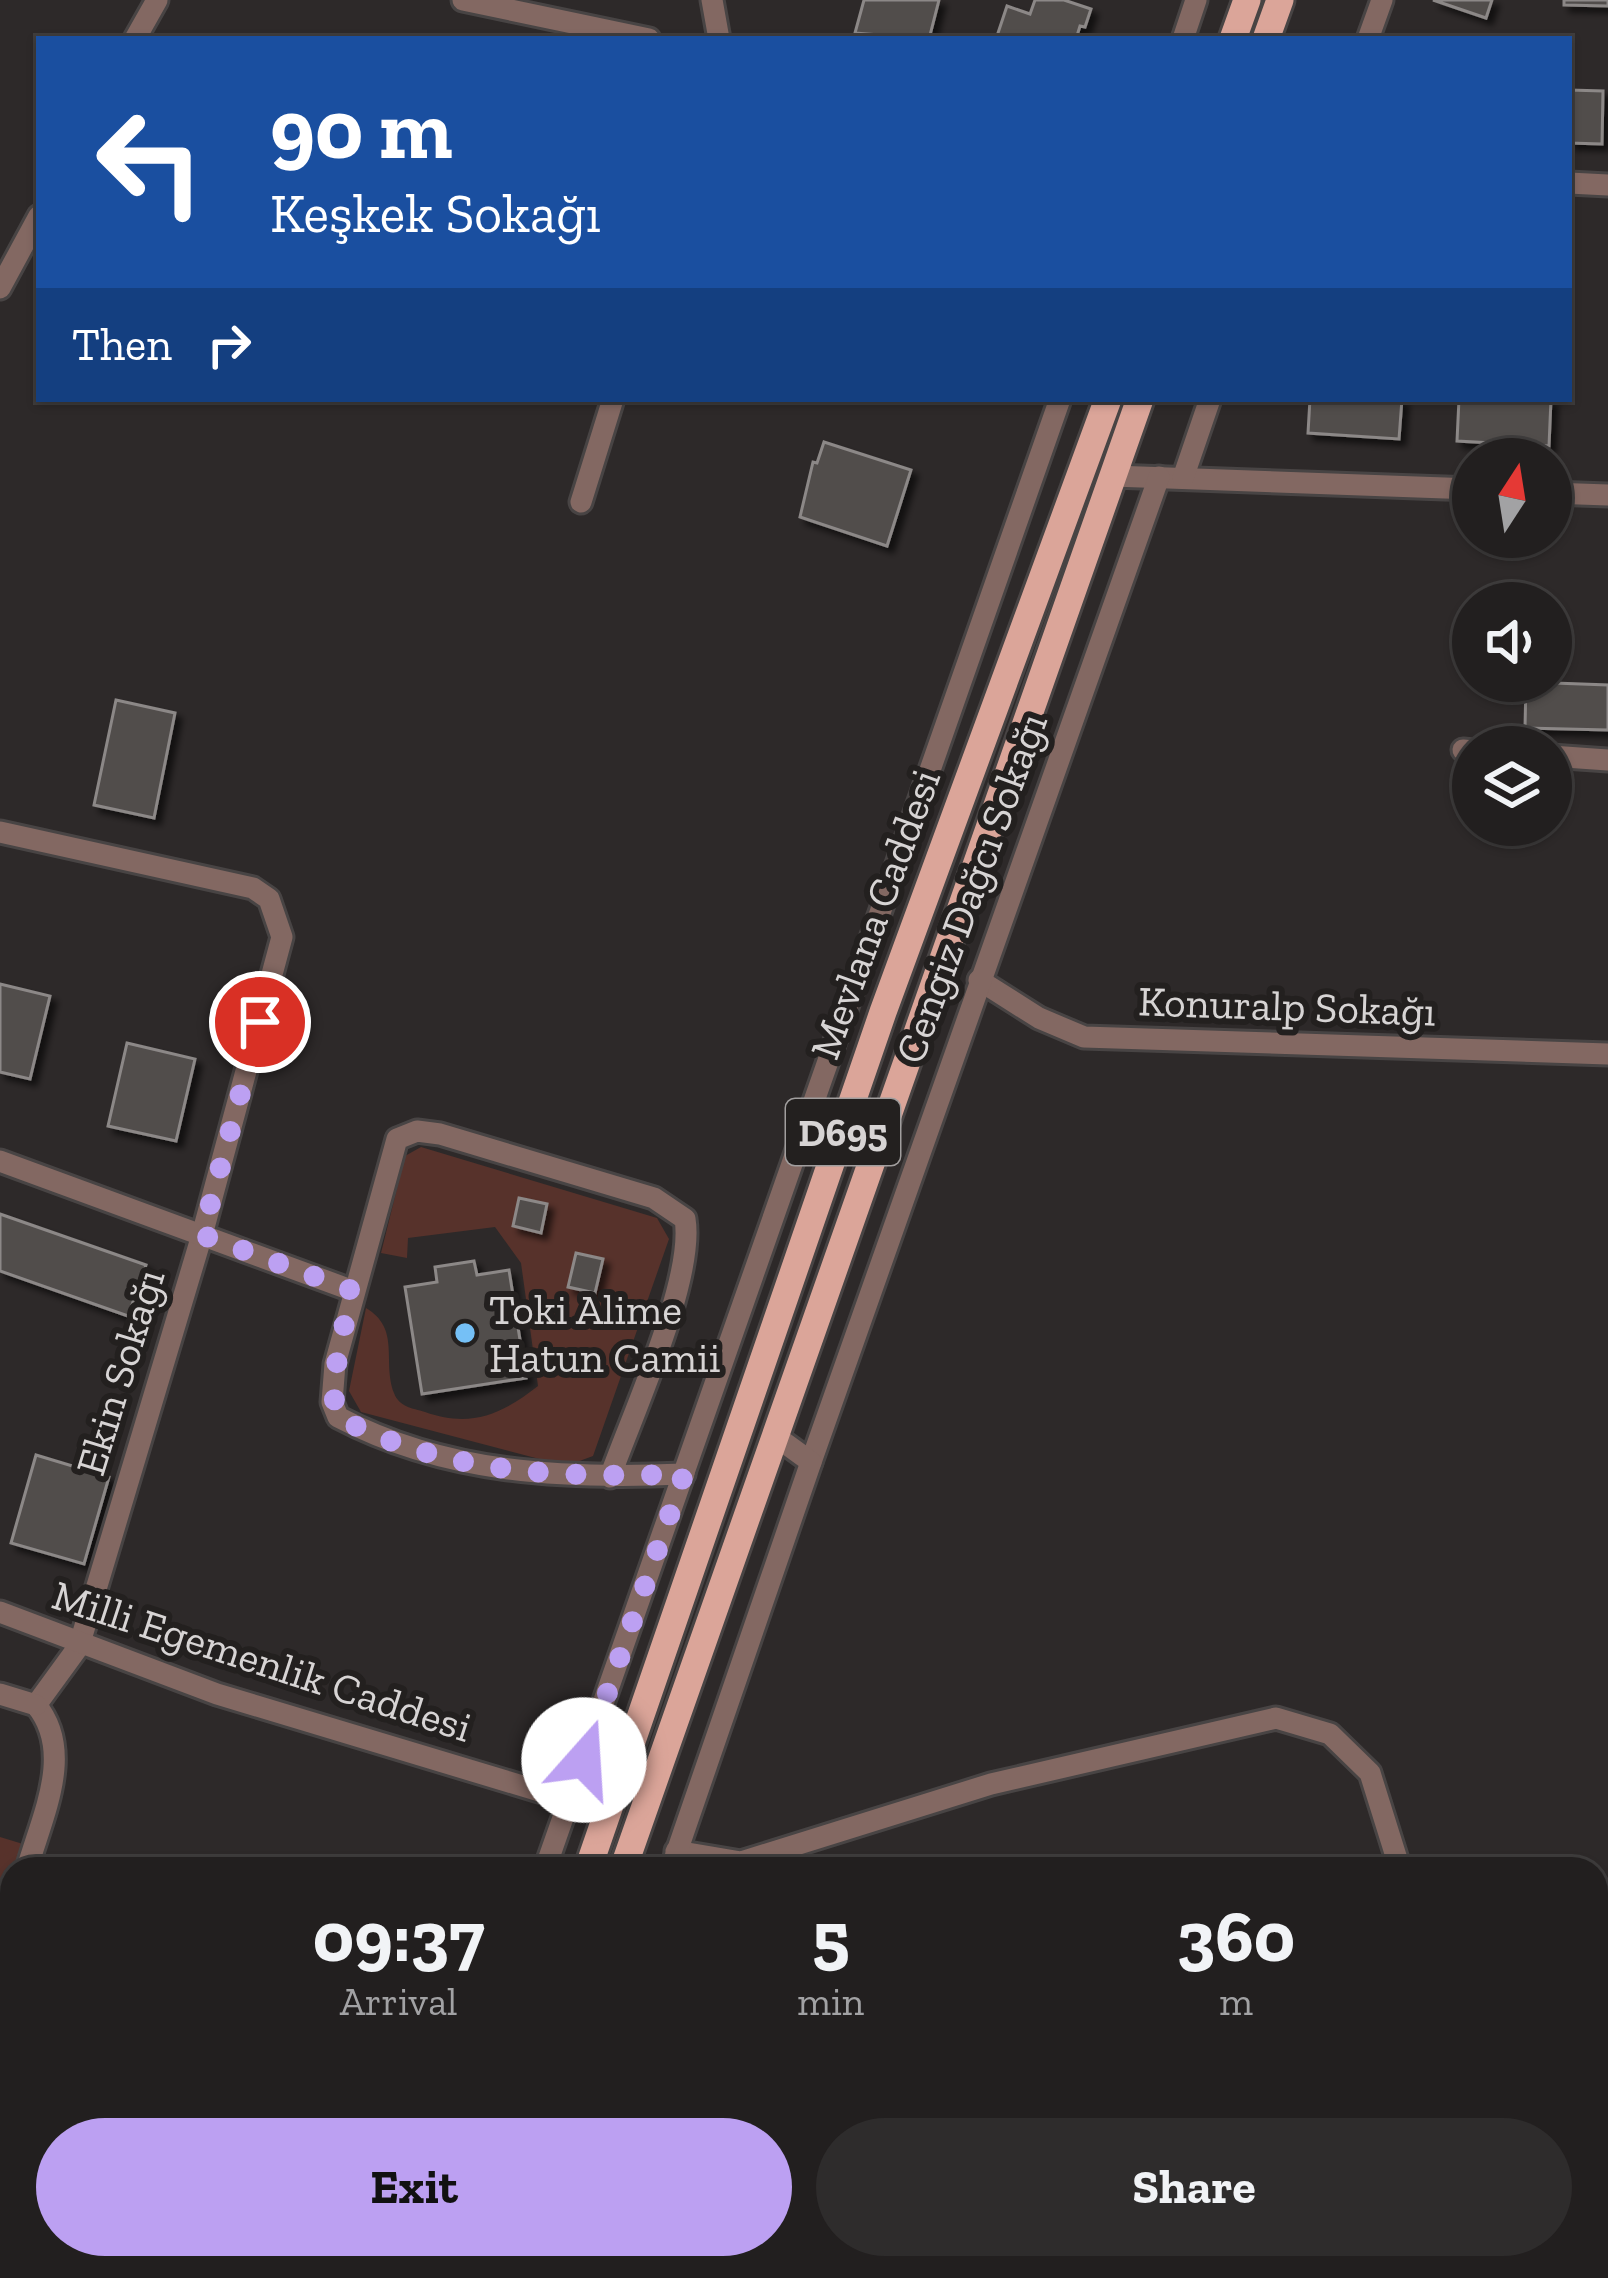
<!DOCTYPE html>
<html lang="en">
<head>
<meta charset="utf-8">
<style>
  :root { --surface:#221f1f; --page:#2e2c2c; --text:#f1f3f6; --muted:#a2a2a4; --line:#3f3d3d; --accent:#bca0f2 }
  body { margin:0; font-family:"Zilla Slab",serif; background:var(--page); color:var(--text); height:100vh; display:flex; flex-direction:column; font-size:45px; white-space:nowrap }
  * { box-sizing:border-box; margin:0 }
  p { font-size:39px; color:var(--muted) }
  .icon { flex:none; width:66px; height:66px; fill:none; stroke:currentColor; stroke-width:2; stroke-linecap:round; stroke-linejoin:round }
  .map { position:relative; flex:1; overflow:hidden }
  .side { position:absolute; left:0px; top:1857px; width:1608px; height:423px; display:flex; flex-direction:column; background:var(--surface); border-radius:36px 36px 0 0; box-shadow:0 3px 9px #0004,0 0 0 3px var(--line) }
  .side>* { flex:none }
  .top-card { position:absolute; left:36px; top:36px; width:1536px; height:366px; border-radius:0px; box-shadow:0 3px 9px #0004,0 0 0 3px var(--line); background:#1a4fa0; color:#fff; overflow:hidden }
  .needle { width:78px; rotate:12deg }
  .controls { position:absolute; left:1452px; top:438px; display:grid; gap:24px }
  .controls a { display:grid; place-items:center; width:120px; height:120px; border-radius:50%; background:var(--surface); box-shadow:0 3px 9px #0004,0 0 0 3px var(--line); font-size:60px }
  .pin { position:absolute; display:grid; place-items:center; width:102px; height:102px; color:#fff; margin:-51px; border:6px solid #fff; border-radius:50%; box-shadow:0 3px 12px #0007 }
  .me { position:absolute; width:132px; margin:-66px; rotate:19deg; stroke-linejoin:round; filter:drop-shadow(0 0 9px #0008) }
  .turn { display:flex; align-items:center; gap:42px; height:252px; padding:0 36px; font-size:54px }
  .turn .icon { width:156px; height:156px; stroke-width:2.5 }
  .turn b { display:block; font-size:84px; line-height:102px }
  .then { display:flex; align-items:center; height:114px; padding:0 36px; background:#0003; gap:24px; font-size:45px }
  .eta { display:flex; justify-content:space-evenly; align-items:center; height:204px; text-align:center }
  .eta b { font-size:72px; font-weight:800; line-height:84px }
  .button { display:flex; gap:24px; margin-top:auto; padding:24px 36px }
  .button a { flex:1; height:138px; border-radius:72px; background:var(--accent); color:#111; font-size:48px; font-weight:800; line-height:138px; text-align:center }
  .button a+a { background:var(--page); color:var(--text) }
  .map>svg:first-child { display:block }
</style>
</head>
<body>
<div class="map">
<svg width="1608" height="2278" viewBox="0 0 1608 2278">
  <defs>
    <filter id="shadow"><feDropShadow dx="6" dy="6" stdDeviation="3" flood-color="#0009"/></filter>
  </defs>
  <rect width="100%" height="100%" fill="#2d2929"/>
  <g fill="#57322b">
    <path d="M421,1147L657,1218L669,1239L593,1456L566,1466L361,1412L349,1391L366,1308C401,1329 382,1361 394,1393C399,1407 412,1408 425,1412C470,1428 501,1415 538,1386L521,1263L495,1227L408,1238L407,1258L381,1253L405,1156Z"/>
    <polygon points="0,1837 23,1844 0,1925"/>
  </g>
  <g fill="#514d4c" stroke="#8c8887" stroke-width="3" filter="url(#shadow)">
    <polygon points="864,0 939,0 929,39 855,33"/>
    <polygon points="1035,0 1064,0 1091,9 1085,27 1080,26 1076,39 996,39 1007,6 1030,14"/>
    <polygon points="1433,0 1492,0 1486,18"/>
    <polygon points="1564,0 1608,0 1608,6 1564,5"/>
    <polygon points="1569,90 1603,91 1602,144 1569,143"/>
    <polygon points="1310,399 1402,399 1399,439 1308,433"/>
    <polygon points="1459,399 1551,399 1549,446 1457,441"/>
    <polygon points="824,442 911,470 887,546 800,517 813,462 817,463"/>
    <polygon points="1526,682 1608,685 1608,730 1525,728"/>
    <polygon points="116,700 175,713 154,818 94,805"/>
    <polygon points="0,984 50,996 30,1079 0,1072"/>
    <polygon points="127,1043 195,1059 176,1141 108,1126"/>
    <polygon points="519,1198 547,1204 541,1233 513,1226"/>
    <polygon points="0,1214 146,1265 128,1316 0,1271"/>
    <polygon points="576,1253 603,1259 595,1293 568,1287"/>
    <polygon points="474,1261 477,1275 509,1270 526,1378 422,1394 405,1287 437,1282 435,1267"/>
    <polygon points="36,1455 109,1477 84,1564 11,1543"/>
    <polygon points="582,2268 622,2268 619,2278 579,2278"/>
    <polygon points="701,2268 739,2268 746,2270 744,2278 699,2278"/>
    <polygon points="911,2268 958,2268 956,2278 909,2278"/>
  </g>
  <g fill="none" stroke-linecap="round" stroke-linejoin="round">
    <g stroke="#484444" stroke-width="27">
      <g id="minor">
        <polyline points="463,0 649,39"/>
        <polyline points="712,0 719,39"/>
        <polyline points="135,39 157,0"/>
        <polyline points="1183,39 1196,0"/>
        <polyline points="1368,39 1382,0"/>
        <polyline points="1569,183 1608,185"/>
        <polyline points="0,288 39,216"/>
        <polyline points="1113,476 1473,489"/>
        <polyline points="1183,478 1210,399"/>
        <polyline points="1551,493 1608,495"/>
        <polyline points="581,502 613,399"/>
        <polyline points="1463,750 1473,751"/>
        <polyline points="1551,756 1608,760"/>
        <path d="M0,832L253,888L269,899L282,937L202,1235L79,1646L36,1705C75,1752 42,1816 27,1869"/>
        <polyline points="979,980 1039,1018 1084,1037 1608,1054"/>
        <polyline points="0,1161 351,1290"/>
        <polyline points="811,1462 1159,477"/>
        <path d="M610,1477C632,1415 695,1279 685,1219L654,1198L440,1134L417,1131L397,1139L335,1364L332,1402L338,1417C446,1474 565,1479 684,1474"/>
        <polyline points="0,1612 217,1694 569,1800"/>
        <polyline points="0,1694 36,1705"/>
        <polyline points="676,1851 741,1862 991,1784 1276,1718 1330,1734 1370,1773 1400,1869"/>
        <polyline points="545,1869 1060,399"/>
        <polyline points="671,1869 811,1462 778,1438"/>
        <polyline points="0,1968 12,1924"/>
        <polyline points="0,1996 6,2047"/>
        <polyline points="1596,2184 1608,2209"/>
        <polyline points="0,2216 12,2168"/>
        <polyline points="317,2278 320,2268"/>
        <polyline points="398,2278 401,2268"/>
        <polyline points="643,2278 646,2268"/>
        <polyline points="986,2278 989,2268"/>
      </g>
    </g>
    <g stroke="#484444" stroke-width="33">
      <g id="major">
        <polyline points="1233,39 1247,0"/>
        <polyline points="1266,39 1280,0"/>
        <polyline points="588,1869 883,1012 1108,399"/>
        <polyline points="623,1869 1140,399"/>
        <polyline points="443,2278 447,2268"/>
        <polyline points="481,2278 484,2268"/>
      </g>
    </g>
    <use href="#minor" stroke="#836862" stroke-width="21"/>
    <use href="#major" stroke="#dba599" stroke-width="27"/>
  </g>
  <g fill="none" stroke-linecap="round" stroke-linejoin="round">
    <path stroke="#bca0f2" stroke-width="21" stroke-dasharray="0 37.8" d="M260,1022L202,1235L351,1290L332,1388L338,1417C446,1475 565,1478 684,1474L584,1760"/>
  </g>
  <circle fill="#75c0f6" stroke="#23201f" stroke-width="4.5" cx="465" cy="1333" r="12"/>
  <g text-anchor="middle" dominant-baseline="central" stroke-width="12" stroke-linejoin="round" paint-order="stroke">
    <rect fill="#23201f" stroke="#a19e9e" stroke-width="3" x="786" y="1099" width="114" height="66" rx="9"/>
    <g font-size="39" font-weight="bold" fill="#d7d4d4">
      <text x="843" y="1132">D695</text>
    </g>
    <g font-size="42" fill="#d7d4d4" stroke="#23201f">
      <text transform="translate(971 888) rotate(-70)">Cengiz Dağcı Sokağı</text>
      <text transform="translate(875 914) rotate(-70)">Mevlana Caddesi</text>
      <text transform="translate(1287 1006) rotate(2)">Konuralp Sokağı</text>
      <text transform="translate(120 1372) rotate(-73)">Ekin Sokağı</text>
      <text transform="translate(262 1661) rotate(18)">Milli Egemenlik Caddesi</text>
    </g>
    <g font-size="42" fill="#d7d4d4" stroke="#23201f" text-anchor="start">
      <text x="489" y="1309">Toki Alime<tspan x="489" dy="48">Hatun Camii</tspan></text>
    </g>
  </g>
</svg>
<div class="controls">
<a><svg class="needle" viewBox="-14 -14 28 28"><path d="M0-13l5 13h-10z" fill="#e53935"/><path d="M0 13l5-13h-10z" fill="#a2a2a4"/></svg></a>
<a><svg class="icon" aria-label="sound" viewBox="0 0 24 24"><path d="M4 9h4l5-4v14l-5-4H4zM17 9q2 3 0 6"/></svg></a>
<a><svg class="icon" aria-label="layers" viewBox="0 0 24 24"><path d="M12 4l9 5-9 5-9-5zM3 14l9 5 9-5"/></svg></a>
</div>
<div class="pin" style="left:260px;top:1022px;background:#d93025"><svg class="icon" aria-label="arrive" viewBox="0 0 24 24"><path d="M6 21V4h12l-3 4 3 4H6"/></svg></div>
<svg class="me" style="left:584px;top:1760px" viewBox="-20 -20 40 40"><circle r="19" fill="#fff"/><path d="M0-13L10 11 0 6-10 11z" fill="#bca0f2"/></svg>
<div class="top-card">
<div class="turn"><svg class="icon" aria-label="left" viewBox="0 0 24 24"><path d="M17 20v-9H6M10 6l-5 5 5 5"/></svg><div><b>90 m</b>Keşkek Sokağı</div></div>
<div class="then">Then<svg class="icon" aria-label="right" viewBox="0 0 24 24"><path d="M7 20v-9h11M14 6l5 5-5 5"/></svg></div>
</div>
<section class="side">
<div class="eta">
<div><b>09:37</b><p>Arrival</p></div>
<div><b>5</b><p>min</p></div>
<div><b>360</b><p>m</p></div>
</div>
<div class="button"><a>Exit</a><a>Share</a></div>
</section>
</div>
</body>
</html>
